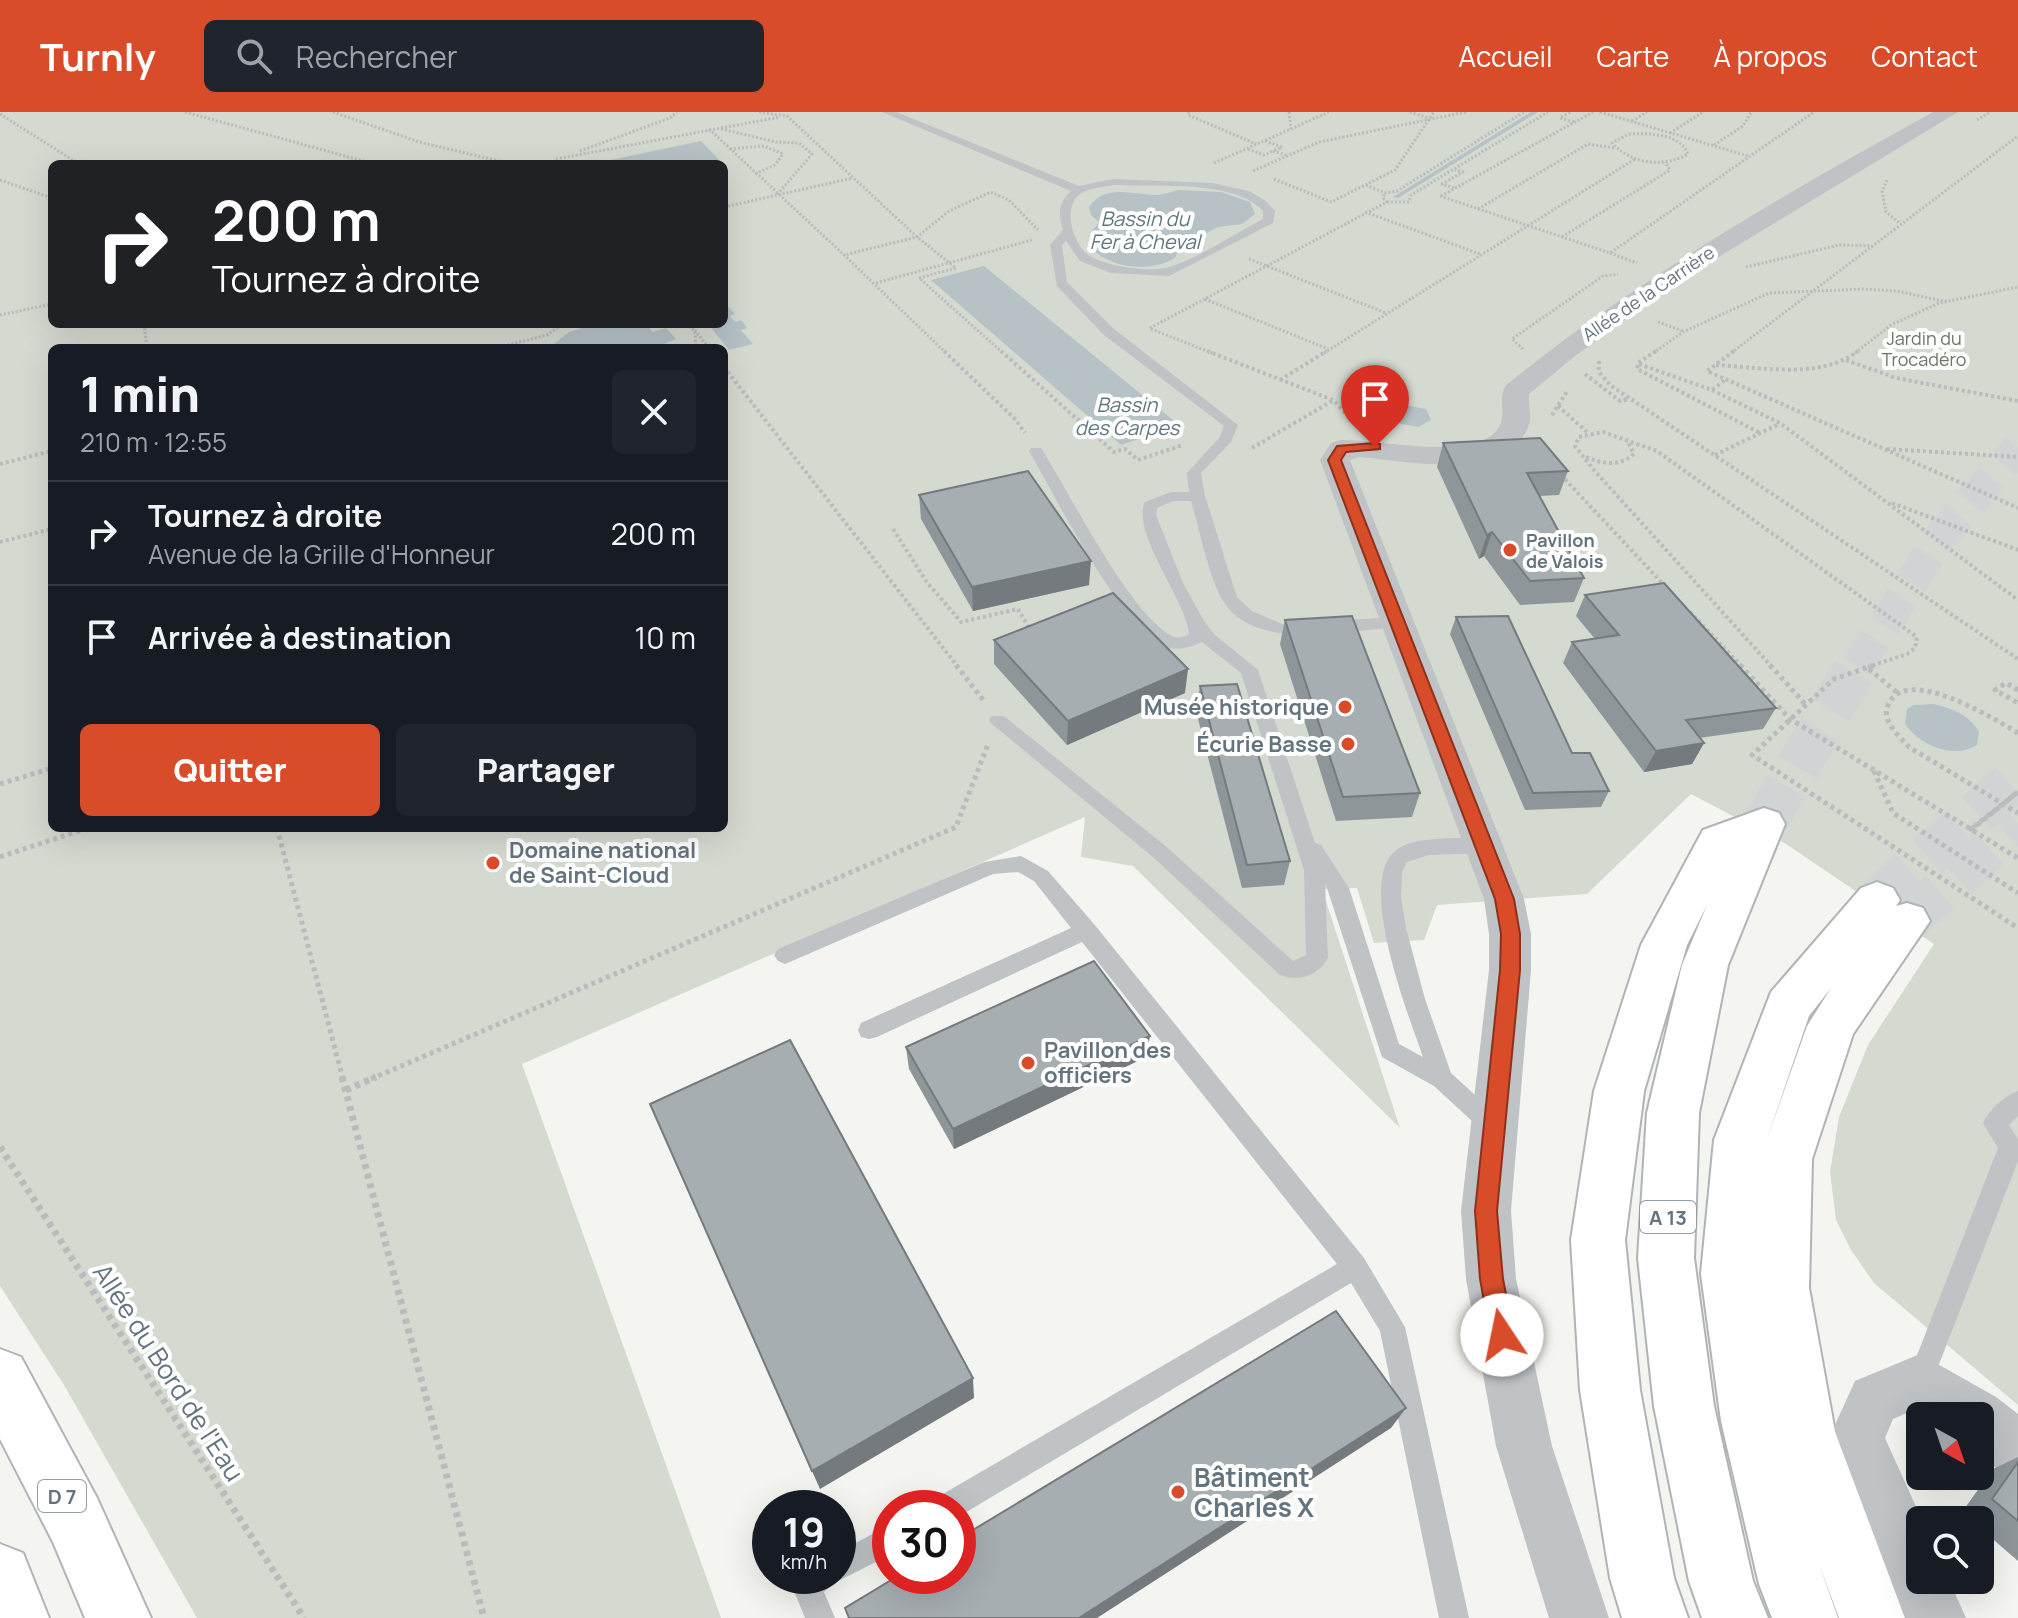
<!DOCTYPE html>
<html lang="fr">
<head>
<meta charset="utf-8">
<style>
  :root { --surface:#171b24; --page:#20242c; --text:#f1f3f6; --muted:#9ea1a6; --line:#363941; --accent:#d94c2a }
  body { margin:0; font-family:Manrope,sans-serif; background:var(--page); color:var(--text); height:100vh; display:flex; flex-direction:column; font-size:30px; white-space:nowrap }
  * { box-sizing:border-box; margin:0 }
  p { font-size:26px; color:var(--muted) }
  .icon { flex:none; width:44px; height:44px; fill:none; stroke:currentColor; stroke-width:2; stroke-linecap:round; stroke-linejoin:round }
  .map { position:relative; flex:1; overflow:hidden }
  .side { position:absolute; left:48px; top:232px; width:680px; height:488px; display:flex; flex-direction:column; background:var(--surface); border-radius:12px; box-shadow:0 8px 32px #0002 }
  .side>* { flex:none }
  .top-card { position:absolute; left:48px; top:48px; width:680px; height:168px; border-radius:12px; box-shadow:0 8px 32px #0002; background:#202124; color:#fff; overflow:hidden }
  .needle { width:52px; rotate:140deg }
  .tools { position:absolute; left:1906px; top:1290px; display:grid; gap:16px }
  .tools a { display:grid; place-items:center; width:88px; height:88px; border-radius:12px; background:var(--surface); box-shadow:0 8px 32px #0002; font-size:40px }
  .speed { position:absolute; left:752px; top:1378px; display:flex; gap:16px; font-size:40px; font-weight:700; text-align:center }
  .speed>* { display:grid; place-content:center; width:104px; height:104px; border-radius:50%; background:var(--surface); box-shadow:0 8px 32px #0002; line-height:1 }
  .speed small { font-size:20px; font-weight:400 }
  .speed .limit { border:12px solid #d22; background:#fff; color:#111 }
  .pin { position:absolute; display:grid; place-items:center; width:68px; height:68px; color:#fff; margin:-82px -34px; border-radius:50% 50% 50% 0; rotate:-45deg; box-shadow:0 0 8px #0007 }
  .pin .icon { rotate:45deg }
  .me { position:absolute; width:88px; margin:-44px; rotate:349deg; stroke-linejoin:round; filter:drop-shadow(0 0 6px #0008) }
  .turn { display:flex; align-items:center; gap:28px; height:168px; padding:0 32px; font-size:36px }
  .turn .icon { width:104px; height:104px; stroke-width:2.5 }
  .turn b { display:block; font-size:56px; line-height:68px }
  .round { display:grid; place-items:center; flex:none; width:84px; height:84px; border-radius:12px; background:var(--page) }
  .headline { display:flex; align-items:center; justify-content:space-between; height:136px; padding:0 32px }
  h1 { font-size:48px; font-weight:800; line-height:60px }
  .cta { display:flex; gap:16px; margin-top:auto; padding:16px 32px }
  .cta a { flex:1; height:92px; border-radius:12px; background:var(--accent); color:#fff; font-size:32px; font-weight:800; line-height:92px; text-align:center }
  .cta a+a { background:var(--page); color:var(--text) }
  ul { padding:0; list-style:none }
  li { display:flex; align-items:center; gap:24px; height:104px; padding:0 32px; border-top:2px solid var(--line) }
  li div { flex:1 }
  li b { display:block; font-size:30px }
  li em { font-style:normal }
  header { display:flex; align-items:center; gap:48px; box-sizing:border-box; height:112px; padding:0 40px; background:var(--accent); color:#fff }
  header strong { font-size:38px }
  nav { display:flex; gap:44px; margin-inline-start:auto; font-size:28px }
  .search { width:560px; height:72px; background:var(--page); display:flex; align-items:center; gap:20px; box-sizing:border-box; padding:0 28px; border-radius:12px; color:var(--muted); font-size:30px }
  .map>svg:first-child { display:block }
</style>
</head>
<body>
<header>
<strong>Turnly</strong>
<div class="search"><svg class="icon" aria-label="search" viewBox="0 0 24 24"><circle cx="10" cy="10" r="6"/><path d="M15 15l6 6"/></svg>Rechercher</div>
<nav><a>Accueil</a><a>Carte</a><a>À propos</a><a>Contact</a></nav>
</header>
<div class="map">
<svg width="2018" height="1506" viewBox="0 0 2018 1506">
  <rect width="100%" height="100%" fill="#f4f4f0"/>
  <path fill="#d5dad1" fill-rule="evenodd" d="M0,0H2018V1293L1874,1171L1851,1138L1836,1108L1830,1060L1839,1005L1868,933L1934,832L1786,732L1691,682L1587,782L1437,793L1424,828L1374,831L1357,776L1322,777L1400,1016L1133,754L1081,745L1085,705L522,952L721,1506H197L64,1273L0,1174ZM52,52H724V212H52ZM52,236H724V716H52Z"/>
  <g fill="#b6c2c6">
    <polygon points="701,29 723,52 591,52"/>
    <path d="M1178,78L1221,80L1250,90L1255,102L1242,112L1218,115L1179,136L1175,146C1151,161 1107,157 1089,133L1095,122L1091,120L1099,110L1091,103L1089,95C1106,70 1135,84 1159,83C1164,82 1172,80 1178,78Z"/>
    <polygon points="984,154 1179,313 1121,333 931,168"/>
    <polygon points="729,195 735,202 730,204 735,210 741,208 747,216 741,218 753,232 729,238 708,212 724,212 724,197"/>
    <polygon points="595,212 645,212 653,220 666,216 676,227 664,232 663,236 549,236 569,220"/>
    <polygon points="1399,292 1426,297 1431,308 1418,315 1397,311 1388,301"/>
    <path d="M1933,592C1952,596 1969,603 1979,620L1977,633C1953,648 1920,633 1905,612L1907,597L1914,593Z"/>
  </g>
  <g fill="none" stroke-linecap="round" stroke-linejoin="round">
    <polygon fill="#b6c2c6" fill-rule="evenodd" points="1531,0 1538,0 1398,86 1393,85"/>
    <polyline stroke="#d0d4d4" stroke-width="33" stroke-dasharray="33 17" stroke-linecap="butt" points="1857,555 1943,421 2018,336"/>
    <g stroke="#d0d4d4" stroke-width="44" stroke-dasharray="44 22" stroke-linecap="butt">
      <polyline points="1764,712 1858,553"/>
      <polyline points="1877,788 2018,665"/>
      <polyline points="1907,809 2018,711"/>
    </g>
    <g stroke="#b0b5b8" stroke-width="4">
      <g id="primary">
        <polygon points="0,1237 21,1245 97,1386 151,1506 85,1506 53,1430 0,1327"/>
        <polygon points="0,1432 23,1441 49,1506 0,1506"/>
      </g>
    </g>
    <g stroke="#b0b4b6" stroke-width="4">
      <g id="motorway">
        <polygon points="1764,696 1779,701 1785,712 1728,853 1699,1001 1694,1146 1714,1294 1753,1469 1768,1506 1702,1506 1689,1469 1654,1294 1638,1146 1647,1001 1682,853 1707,793 1687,833 1644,979 1625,1128 1640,1278 1674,1466 1688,1506 1622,1506 1610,1466 1580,1278 1571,1128 1594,979 1641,833 1703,718"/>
        <path d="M1877,770L1893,776L1900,788L1896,794L1907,791L1923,796L1930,809L1853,922L1812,1047L1809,1176L1835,1320L1905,1506H1839L1818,1449L1838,1506H1772L1759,1472L1721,1309L1701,1162L1714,1028L1771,880L1861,776ZM1831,876L1807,914L1766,1030L1809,904Z"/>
      </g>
    </g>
    <g stroke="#b9bbbd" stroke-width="3" stroke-dasharray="2 2" stroke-linecap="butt">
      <polyline points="185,0 374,52"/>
      <polyline points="333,0 419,30 512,52"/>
      <polyline points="759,0 787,4 917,125 956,156 919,166 1003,241"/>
      <polyline points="1189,0 1188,3 1256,32"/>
      <polyline points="1289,0 1291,17"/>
      <polyline points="1410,0 1428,6"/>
      <polyline points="1570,0 1560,6 1574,10"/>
      <polyline points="1600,0 1748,44"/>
      <polyline points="0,2 79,52"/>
      <polyline points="1977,8 1990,0"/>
      <polyline points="1632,9 1647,0"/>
      <polyline points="709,17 844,143"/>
      <polyline points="721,17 776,30 799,31 812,42 777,83"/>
      <polyline points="1670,21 1703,0"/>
      <path d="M1629,22C1648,21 1680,21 1688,42C1664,56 1631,52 1612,31Z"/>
      <polyline points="1265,29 1282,35 1273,39 1286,43"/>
      <polyline points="1714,33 1743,14 1751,0"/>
      <polyline points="730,37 764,34 783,42 775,53 755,62"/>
      <polyline points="1248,37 1264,43 1273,39"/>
      <polyline points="580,39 670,6 677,0"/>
      <polyline points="556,47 780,5"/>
      <polyline points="1214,51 1329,0"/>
      <polyline points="1253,59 1319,30 1466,0"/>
      <polyline points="1274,67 1331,90 1395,58 1434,0"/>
      <polyline points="0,68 52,86"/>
      <polyline points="1887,68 1882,79 1886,100 1901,112"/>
      <polyline points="1366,73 1385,81 1397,79 1524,0"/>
      <polyline points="1454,76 1442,72 1463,60 1455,58"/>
      <polyline points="1440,84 1610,141 1814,0"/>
      <polyline points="1441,84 1593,0"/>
      <polyline points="1387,90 1409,90 1411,83 1548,0"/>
      <polyline points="724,95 853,66"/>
      <polyline points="1478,97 1588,32 1614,36"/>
      <polyline points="1365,100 1480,142"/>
      <polyline points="1562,125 1670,58 1665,50"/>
      <polyline points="1610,141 1637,151"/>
      <polyline points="1249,147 1386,201"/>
      <polyline points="1746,155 1839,133 1872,134"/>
      <polyline points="876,171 1032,128"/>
      <polyline points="1205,187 1328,237"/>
      <polyline points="0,203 52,192"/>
      <polyline points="1658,210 1683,219"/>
      <polyline points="144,212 147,236"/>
      <polyline points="686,212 695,219 696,236"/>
      <polyline points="690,212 709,236"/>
      <polyline points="1150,216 1387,90 1383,86 1385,81"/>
      <polyline points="1151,217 1212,241"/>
      <polyline points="496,236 547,223 563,212"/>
      <polyline points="1523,237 1512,227 1603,164 1618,162"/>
      <polyline points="946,241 844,143 917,125 949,99 991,80 1009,88 1038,118"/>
      <polyline points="1324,241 1635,47"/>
      <polyline points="1653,241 1683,220 1769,181 1863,177 1897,179 1947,190"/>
      <polyline points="1731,241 2018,24"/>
      <polyline points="1855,241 1891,213 1939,191 2018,175"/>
    </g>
    <g stroke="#b9bbbd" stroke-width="4" stroke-dasharray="3 3" stroke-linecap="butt">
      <polyline points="944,239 1016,308 1025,321"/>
      <polyline points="1001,239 1114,340 1125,337 1138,348 1183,333"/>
      <polyline points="1207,239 1333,288 1351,307"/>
      <polyline points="1656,239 1638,251 1637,257 1760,321"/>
      <polyline points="1734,239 1707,259 2018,396"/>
      <polyline points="1846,248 1896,266 2018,289"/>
      <polyline points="1599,249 1599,260 1610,273 2018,547"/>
      <polyline points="1639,252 1712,278 1726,267"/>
      <path d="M1716,253C1761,255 1820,268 1858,239"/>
      <polyline points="724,255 958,555"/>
      <polyline points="1585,262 1620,289 1629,287"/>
      <polyline points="1280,268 1327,239"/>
      <polyline points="1712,278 1780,311 2018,488"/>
      <polyline points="1558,294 1587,320"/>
      <polyline points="1552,303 1568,278"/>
      <polyline points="1252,336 1332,289"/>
      <polyline points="1887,337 2018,345"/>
      <polyline points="1715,343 1779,312"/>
      <path d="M1586,345C1603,352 1619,355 1634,342L1628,330"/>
      <polyline points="0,352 52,339"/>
      <polyline points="1561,363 1666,475"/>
      <polyline points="1892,391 2018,438"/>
      <polyline points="893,417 926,469 961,510 1018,497 1030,518"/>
      <polyline points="0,430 52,417"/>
      <polyline points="1690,500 1742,555"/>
      <polyline points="1772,555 1593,357 1575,334 1579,325 1603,320 1657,339 1917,525 1915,536 1907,542 1868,555"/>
    </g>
    <g stroke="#b9bbbd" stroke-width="5" stroke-dasharray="4 4" stroke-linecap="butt">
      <polyline points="956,553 984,589"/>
      <polyline points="1740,553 1790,607 2018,746"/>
      <polyline points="1770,553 1805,592"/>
      <polyline points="1874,553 1834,567 1752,643 2018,816"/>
      <polyline points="1869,557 1899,582"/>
      <polyline points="2018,578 2006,571 1995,578 2018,591"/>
      <path d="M2018,621C1996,608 1906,551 1888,593C1881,609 1899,624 1909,635L2018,701"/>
      <polyline points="1874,659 1893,701 2018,781"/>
      <polyline points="0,672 52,656"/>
      <polygon points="2018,680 1976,714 1971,717"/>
      <polyline points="277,716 343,967"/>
      <polyline points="0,745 88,716"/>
      <polyline points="371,967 956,715 988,632"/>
    </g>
    <g stroke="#b9bbbd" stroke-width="7" stroke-dasharray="5 5" stroke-linecap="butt">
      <polyline points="342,965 484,1506"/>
      <polyline points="346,978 376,965"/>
      <polyline points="0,1035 304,1506"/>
    </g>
    <g fill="#bfc3c6" fill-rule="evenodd">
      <path d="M882,0H896L1079,74L1113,67L1212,71L1249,79L1266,89L1275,99L1273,111L1169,164L1111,161L1080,149L1066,129L1062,133L1067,170L1114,217L1238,313L1231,330L1201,361L1205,384L1237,485L1252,499L1282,512L1397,505L1405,510L1397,515C1347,519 1254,540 1223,489C1209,467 1199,415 1191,389H1173L1157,396L1156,403L1183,471L1204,509L1214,522L1258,558L1315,731L1321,733L1349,776L1399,932L1423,945C1409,904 1356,771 1395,739C1405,730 1423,728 1436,727C1453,726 1475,724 1491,729L1494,734L1491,739L1484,741L1429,743L1407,750L1402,760L1401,785L1406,816L1425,887L1451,961L1501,1007L1505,1014L1501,1021L1493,1025L1485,1021L1434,974L1382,945L1325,770L1328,846C1318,864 1300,870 1280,863L1154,746L992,612L989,608L992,604H1004L1168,736L1293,849L1306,843L1304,758L1241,561L1202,530C1191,535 1178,539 1166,535C1123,520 1054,382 1029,339L1031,336H1041C1069,379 1129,502 1172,524C1178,527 1183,525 1189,522C1187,489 1130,420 1145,390L1171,380H1189L1187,361L1219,326L1224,314L1104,223L1057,174L1050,133L1063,118C1058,102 1058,91 1071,79ZM1113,73C1153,75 1235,67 1263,99V107C1234,122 1199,146 1169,155C1151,161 1106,154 1090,144C1073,134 1060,92 1083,80C1091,76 1104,75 1113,73Z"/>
      <polygon points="1021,744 1048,759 1094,812 1364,1146 1405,1215 1469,1506 1439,1506 1380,1219 1351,1171 958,1405 958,1396 932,1396 936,1386 1337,1152 1082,830 877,925 869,927 861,925 858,918 861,911 1071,816 1034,769 1018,760 993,762 792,849 785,852 778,849 774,843 778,837 984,750"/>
      <path d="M2018,979V1004L2009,1013L2018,1027V1049L1929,1278L1920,1282L1911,1278L1907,1269L1998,1036L1983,1011C1989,998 2004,984 2018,979Z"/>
      <polygon points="890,1413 890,1443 836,1470 824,1480 835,1506 805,1506 792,1474 796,1464 838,1464 838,1440"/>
    </g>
    <g fill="#bfc3c6" fill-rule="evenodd">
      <path d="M1933,0H1958L1679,169L1575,244L1529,282C1528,292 1532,304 1529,313C1507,371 1406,349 1360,345L1350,348L1524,787L1531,822V858L1511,1099L1516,1167L1552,1334L1609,1506H1549L1496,1334L1466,1167L1461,1099L1489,858V822L1484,787L1320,348L1331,331L1341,328C1378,327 1478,351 1499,315C1507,302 1497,287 1506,273C1639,166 1784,82 1933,0Z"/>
      <polygon points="1920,1242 1996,1285 2018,1302 2018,1366 1998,1358 1980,1342 1980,1304 1927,1304 1916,1297 1893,1307 1885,1326 1922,1408 1920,1468 1949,1468 1966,1506 1906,1506 1829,1326 1855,1269"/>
    </g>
    <use href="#primary" fill="#fff" fill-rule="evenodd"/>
    <use href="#motorway" fill="#fff" fill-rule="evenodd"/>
  </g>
  <g fill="#8f9699">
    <polygon points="1443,331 1568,359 1559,383 1539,384 1584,466 1574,490 1520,493 1484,444 1479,447 1437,355"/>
    <polygon points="919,383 1089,473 973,499 921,407"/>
    <polygon points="1585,483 1776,596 1763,617 1699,626 1704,631 1692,652 1644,660 1563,551 1572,530 1595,527 1576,504"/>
    <polygon points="1456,505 1572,641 1609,679 1601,695 1525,698 1450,522"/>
    <polygon points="1285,508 1420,681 1412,705 1336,709 1280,532"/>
    <polygon points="994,528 1185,581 1067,633 994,552"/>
    <polygon points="1200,574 1290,749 1284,773 1242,776 1196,599"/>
    <polygon points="906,935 1146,945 954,1037 909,957"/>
    <polygon points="2018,1345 2018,1449 1980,1416 1980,1408 1971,1408 1962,1400 1993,1357"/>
  </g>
  <g fill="#747a7d">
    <polygon points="1492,420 1484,444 1479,447 1487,423"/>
    <polygon points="1091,449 1089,473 973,499 972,475"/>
    <polygon points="1188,557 1185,581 1067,633 1068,609"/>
    <polygon points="1704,631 1692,652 1644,660 1656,639"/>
    <polygon points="1150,924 1146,945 954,1037 953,1017"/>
    <polygon points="973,1266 974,1286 820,1377 812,1359"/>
    <polygon points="1406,1296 1391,1316 1097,1506 1079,1506"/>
  </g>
  <g fill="#a6aeb2" stroke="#747a7d" stroke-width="2">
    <polygon points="1540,326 1568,359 1527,361 1584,466 1530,469 1492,420 1487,423 1443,331"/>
    <polygon points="1028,359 1091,449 972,475 919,383"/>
    <polygon points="1664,471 1776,596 1686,608 1704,631 1656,639 1572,530 1619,523 1585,483"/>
    <polygon points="1113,481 1188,557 1068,609 994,528"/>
    <polygon points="1352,504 1420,681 1343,685 1285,508"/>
    <polygon points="1508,504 1572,641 1590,641 1609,679 1533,681 1456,505"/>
    <polygon points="1237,572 1290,749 1247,753 1200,574"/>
    <polygon points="1094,849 1150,924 953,1017 906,935"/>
    <polygon points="790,928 973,1266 812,1359 650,992"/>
    <polygon points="1336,1199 1406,1296 1079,1506 849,1506 845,1496 898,1464 958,1464 958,1427"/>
    <polygon points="2018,1350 2018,1409 1992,1387"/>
  </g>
  <polygon fill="#d94c2a" stroke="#8d311b" stroke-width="2" points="1375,331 1380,332 1380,337 1346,340 1341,348 1514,787 1520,822 1520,858 1497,1099 1503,1167 1514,1223 1511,1231 1502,1235 1494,1231 1490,1223 1480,1167 1475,1099 1500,858 1501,822 1495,787 1328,348 1337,334"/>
  <g fill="#d94c2a" stroke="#fff" stroke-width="3">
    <circle cx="1510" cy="438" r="8"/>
    <circle cx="1345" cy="595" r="8"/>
    <circle cx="1348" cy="632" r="8"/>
    <circle cx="493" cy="751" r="8"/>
    <circle cx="1028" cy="951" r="8"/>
    <circle cx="1178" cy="1380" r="8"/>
  </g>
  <g text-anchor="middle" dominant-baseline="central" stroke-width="8" stroke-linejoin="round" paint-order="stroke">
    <g font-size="18" fill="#64747f" stroke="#fff">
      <text transform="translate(1648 181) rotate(-34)">Allée de la Carrière</text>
    </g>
    <g font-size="18" fill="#677763" stroke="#fff">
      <text x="1924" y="226">Jardin du<tspan x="1924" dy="21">Trocadéro</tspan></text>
    </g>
    <g font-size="18" font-weight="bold" fill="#64747f" stroke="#fff" text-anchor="start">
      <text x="1526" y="428">Pavillon<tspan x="1526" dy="21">de Valois</tspan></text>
    </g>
    <g font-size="20" font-style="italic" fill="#5f777d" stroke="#fff">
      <text x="1145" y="106">Bassin du<tspan x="1145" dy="23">Fer à Cheval</tspan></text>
      <text x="1127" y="292">Bassin<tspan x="1127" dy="23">des Carpes</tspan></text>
    </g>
    <g fill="#fff" stroke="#929ea5" stroke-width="2">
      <rect x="1640" y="1089" width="56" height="32" rx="6"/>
      <rect x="38" y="1368" width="48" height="32" rx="6"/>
    </g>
    <g font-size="20" font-weight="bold" fill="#64747f">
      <text x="1668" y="1105">A 13</text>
      <text x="62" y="1384">D 7</text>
    </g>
    <g font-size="22" font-weight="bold" fill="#64747f" stroke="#fff" text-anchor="end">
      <text x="1329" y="595">Musée historique</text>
      <text x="1332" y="632">Écurie Basse</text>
      <text x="509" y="738" text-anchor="start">Domaine national<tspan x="509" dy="25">de Saint-Cloud</tspan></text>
      <text x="1044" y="938" text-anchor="start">Pavillon des<tspan x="1044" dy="25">officiers</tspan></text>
    </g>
    <g font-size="26" fill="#64747f" stroke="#fff">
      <text transform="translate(169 1260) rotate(57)">Allée du Bord de l'Eau</text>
    </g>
    <g font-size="26" font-weight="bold" fill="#64747f" stroke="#fff" text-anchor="start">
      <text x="1194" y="1365">Bâtiment<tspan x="1194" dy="30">Charles X</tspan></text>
    </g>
  </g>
</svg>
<div class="tools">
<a><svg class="needle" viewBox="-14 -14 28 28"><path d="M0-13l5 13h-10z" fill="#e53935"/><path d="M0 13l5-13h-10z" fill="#9ea1a6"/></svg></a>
<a><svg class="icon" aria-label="search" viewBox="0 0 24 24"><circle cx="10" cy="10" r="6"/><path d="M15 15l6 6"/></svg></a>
</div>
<div class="speed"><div>19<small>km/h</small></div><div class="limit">30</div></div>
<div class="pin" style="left:1375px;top:335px;background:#d93025"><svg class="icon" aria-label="arrive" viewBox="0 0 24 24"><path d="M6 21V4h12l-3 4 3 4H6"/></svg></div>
<svg class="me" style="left:1502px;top:1223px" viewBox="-20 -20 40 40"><circle r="19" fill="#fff"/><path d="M0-13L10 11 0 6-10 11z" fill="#d94c2a"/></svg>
<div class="top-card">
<div class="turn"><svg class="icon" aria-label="right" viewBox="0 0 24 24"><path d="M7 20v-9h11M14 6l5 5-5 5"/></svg><div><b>200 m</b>Tournez à droite</div></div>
</div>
<section class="side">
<div class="headline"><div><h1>1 min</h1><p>210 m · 12:55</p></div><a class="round"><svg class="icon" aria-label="close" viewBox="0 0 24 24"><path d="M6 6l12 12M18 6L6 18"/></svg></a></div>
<ul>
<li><svg class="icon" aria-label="right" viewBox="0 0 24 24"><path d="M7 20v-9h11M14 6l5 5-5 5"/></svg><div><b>Tournez à droite</b><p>Avenue de la Grille d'Honneur</p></div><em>200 m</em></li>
<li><svg class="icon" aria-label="arrive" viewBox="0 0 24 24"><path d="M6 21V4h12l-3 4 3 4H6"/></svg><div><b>Arrivée à destination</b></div><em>10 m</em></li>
</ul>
<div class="cta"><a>Quitter</a><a>Partager</a></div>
</section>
</div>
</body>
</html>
